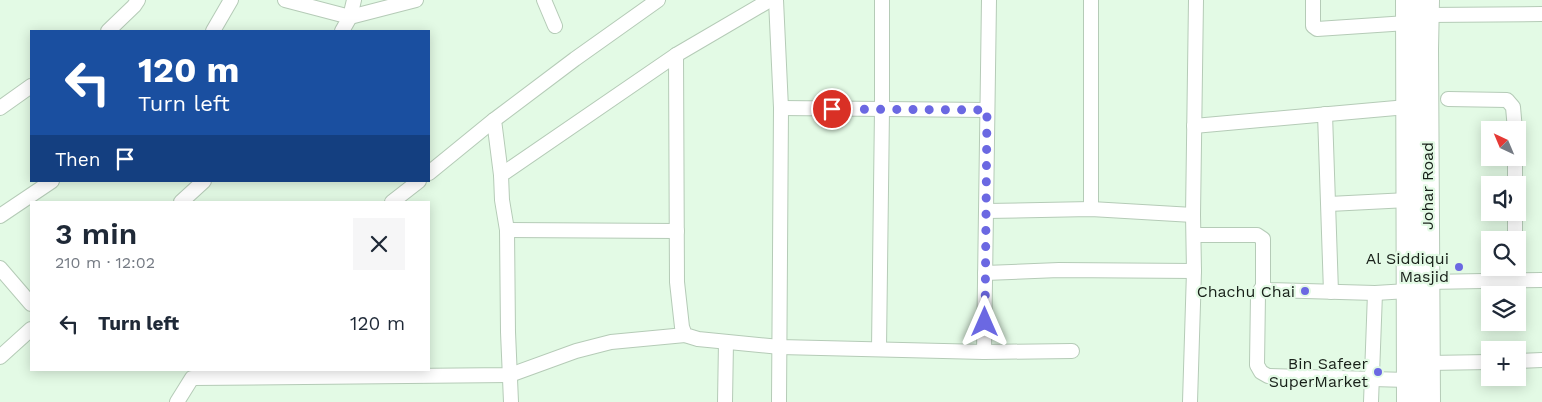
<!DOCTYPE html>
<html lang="en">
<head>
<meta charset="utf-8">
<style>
  :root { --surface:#fff; --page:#f6f6f7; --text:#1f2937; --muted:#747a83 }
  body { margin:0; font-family:"Work Sans",sans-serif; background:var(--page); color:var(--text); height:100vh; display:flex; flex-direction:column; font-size:19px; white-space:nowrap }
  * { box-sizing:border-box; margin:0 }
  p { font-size:16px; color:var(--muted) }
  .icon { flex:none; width:28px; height:28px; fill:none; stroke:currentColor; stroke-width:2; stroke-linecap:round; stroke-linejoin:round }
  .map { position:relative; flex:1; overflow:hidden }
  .details { position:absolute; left:30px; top:201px; width:400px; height:170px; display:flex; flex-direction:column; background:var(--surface); border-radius:0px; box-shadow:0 2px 12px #0003 }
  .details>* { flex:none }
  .top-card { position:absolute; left:30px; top:30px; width:400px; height:152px; border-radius:0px; box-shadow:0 2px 12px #0003; background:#1a4fa0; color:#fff; overflow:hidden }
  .needle { width:32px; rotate:316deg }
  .tools { position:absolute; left:1481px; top:121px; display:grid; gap:10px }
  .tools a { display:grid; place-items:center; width:45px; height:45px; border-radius:0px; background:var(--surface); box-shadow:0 2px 12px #0003; font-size:25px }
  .pin { position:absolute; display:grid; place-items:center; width:42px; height:42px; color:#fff; margin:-21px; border:2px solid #fff; border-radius:50%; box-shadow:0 1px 5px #0007 }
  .me { position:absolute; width:55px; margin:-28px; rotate:0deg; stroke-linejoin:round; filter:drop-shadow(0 0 4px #0008) }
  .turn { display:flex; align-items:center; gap:18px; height:105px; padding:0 25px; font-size:22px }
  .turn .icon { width:65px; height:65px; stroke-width:2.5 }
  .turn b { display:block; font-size:35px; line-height:42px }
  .then { display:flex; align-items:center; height:48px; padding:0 25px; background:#0003; gap:10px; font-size:19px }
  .round { display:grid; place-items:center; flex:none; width:52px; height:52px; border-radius:0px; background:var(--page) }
  .overview { display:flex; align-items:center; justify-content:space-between; height:85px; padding:0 25px }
  h1 { font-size:30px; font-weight:600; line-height:38px }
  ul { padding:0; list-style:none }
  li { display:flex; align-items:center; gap:15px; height:75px; padding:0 25px }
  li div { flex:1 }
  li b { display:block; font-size:19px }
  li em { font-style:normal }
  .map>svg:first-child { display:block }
</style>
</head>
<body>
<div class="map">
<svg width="1542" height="402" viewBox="0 0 1542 402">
  <rect width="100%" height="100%" fill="#e3fae5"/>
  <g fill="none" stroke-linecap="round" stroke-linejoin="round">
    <g stroke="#b5cbb7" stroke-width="16">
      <g id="street">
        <polyline points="285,0 350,17 416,0"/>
        <polyline points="544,0 555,26"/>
        <polyline points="776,0 781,108 779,402"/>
        <polyline points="1313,0 1313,26 1317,29 1407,23"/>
        <polyline points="1428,15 1542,14"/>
        <polyline points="108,31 134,6 138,0"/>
        <polyline points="213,31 231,0"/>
        <polyline points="342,31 350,17 354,0"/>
        <polyline points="676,55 677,282 682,327 685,335 698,339 780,347 984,352 1072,351"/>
        <polyline points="1448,99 1507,100 1513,107 1515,130"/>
        <polyline points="0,108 31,86"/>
        <polyline points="781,108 987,110"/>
        <polyline points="1325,114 1331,292"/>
        <polyline points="1194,126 1407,107"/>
        <polyline points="429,173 494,120"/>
        <polyline points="501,175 494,120 575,59 658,0"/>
        <polyline points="1515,185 1515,158"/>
        <polyline points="181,202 204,181"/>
        <polyline points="392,202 419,181"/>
        <polyline points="1329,204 1408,200"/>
        <polyline points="1091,209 1091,0"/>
        <polyline points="986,211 1091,209 1193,215"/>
        <polyline points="0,216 52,181"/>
        <polyline points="507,230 677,231"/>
        <polyline points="1194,235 1257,235 1263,239 1263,286 1268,290 1375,293 1408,291"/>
        <polyline points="1515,240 1515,212"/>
        <polyline points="0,268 31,304"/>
        <polyline points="985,273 1059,270 1194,271"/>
        <polyline points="1515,281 1515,268"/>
        <polyline points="1427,282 1542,280"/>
        <polyline points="1263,286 1258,294 1257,365 1261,372 1268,376 1407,380"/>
        <polyline points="879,349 882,109 882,0"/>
        <polyline points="984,352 989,0"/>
        <polyline points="0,357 31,329"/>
        <polyline points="1518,361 1542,360"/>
        <polyline points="1428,363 1490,362"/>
        <polyline points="177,402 192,378 510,375 576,351 611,342 685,335"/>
        <polyline points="511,402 508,332 507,230 502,200 501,175 676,55 770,0"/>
        <polyline points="725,402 726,342"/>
        <polyline points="1190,402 1194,271 1193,215 1196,0"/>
        <polyline points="1371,402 1375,293"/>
      </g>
    </g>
    <g stroke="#b5cbb7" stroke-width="24">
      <g id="primary">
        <polyline points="1407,0 1408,402"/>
        <polyline points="1428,0 1427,49 1429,402"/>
      </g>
    </g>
    <use href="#street" stroke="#fff" stroke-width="14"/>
    <use href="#primary" stroke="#fff" stroke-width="22"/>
  </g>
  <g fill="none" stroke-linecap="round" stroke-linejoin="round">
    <polyline stroke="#6b68e2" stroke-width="9" stroke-dasharray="0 16.2" points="832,109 987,110 985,322"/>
  </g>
  <g fill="#6b68e2" stroke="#e3fae5" stroke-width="2">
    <circle cx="1459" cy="267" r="5"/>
    <circle cx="1305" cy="291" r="5"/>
    <circle cx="1378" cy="372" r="5"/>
  </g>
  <g text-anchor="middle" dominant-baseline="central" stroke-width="4.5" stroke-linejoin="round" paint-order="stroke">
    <g font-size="16" fill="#182019" stroke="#e3fae5">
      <text transform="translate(1427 186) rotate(-90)">Johar Road</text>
    </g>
    <g font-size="16" fill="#182019" stroke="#e3fae5" text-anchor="end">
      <text x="1449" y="258">Al Siddiqui<tspan x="1449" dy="18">Masjid</tspan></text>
      <text x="1295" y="291">Chachu Chai</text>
      <text x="1368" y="363">Bin Safeer<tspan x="1368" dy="18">SuperMarket</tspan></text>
    </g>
  </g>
</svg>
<div class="tools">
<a><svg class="needle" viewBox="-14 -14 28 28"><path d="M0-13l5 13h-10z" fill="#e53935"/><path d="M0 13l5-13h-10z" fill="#747a83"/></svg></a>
<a><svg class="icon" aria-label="sound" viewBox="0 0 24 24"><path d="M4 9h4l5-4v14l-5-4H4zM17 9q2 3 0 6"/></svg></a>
<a><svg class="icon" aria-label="search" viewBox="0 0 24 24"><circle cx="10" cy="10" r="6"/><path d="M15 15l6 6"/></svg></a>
<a><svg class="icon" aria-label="layers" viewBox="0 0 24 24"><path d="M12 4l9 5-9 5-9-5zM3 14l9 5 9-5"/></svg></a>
<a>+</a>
</div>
<div class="pin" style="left:832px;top:109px;background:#d93025"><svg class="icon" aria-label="arrive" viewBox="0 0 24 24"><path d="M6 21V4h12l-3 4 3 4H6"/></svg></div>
<svg class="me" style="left:985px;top:322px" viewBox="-20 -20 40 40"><path d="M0-17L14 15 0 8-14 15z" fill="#6b68e2" stroke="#fff" stroke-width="4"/></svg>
<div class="top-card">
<div class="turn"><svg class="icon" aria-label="left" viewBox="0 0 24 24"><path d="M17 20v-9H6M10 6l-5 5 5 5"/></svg><div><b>120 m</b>Turn left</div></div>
<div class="then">Then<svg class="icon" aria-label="arrive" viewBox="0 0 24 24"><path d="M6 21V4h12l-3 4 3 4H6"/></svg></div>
</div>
<section class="details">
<div class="overview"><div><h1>3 min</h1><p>210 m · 12:02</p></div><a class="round"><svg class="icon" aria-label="close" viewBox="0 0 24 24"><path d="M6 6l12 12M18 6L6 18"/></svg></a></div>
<ul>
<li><svg class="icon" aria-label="left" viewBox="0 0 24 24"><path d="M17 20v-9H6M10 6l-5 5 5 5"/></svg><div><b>Turn left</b></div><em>120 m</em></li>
</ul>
</section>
</div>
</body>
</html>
